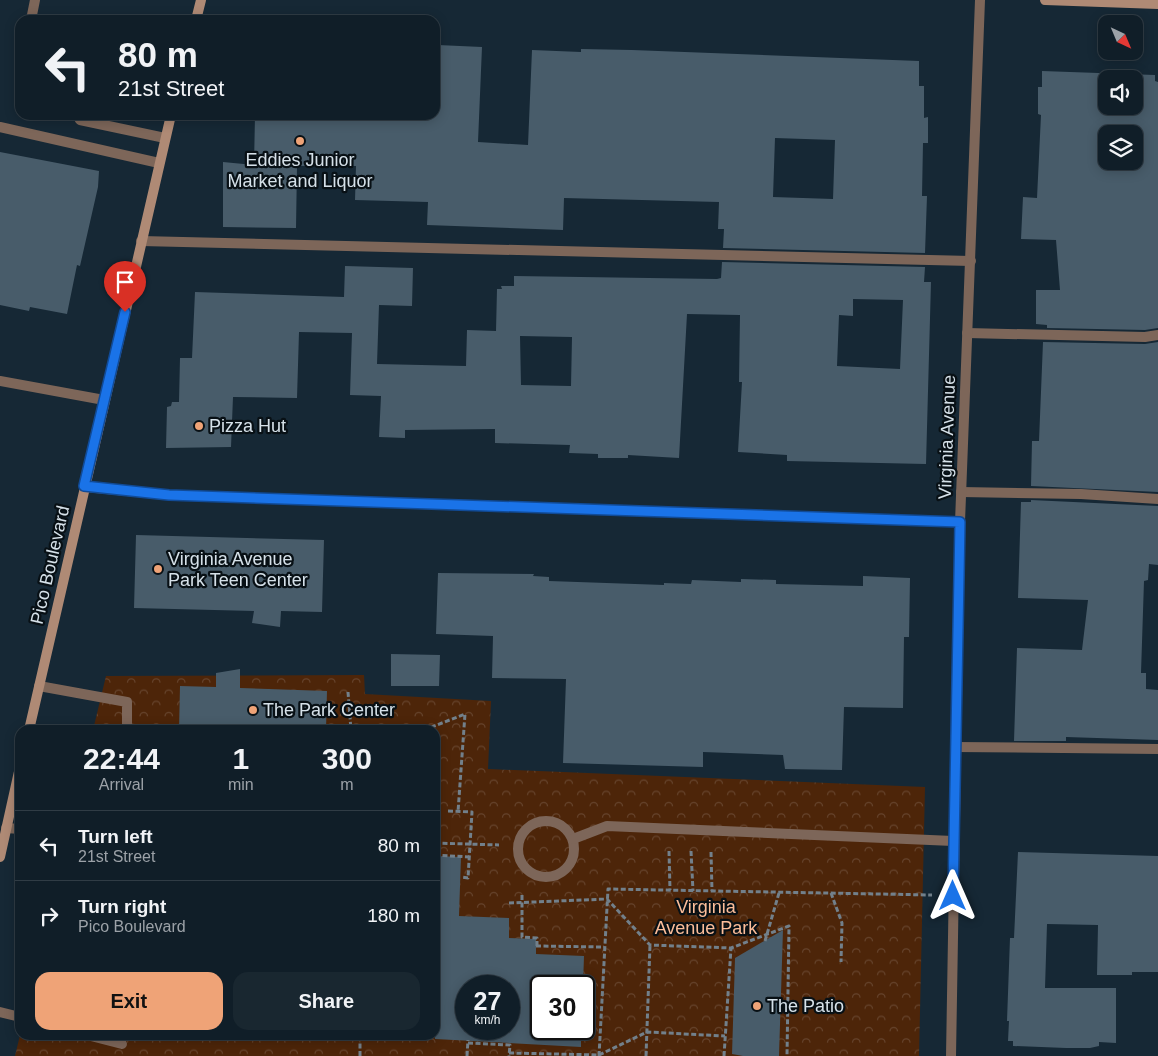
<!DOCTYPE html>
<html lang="en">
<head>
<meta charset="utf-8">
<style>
  :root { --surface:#101e28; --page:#192730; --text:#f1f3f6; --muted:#9ca2a8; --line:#303c45; --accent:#efa377 }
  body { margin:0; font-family:Helvetica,sans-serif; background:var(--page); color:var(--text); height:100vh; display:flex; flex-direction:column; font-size:19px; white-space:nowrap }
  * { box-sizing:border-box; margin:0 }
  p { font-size:16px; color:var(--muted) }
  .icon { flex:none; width:28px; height:28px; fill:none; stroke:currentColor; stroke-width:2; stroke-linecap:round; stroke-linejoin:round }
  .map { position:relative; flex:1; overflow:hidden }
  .drawer { position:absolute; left:15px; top:725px; width:425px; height:315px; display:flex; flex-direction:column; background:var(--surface); border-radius:15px; box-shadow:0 2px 12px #0003,0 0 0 1px var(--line) }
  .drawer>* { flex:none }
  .banner { position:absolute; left:15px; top:15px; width:425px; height:105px; border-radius:15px; box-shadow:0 2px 12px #0003,0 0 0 1px var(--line); background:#101e28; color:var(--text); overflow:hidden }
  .needle { width:32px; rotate:136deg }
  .fabs { position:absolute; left:1098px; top:15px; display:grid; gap:10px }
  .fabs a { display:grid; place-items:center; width:45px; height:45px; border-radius:10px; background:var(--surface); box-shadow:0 2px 12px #0003,0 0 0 1px var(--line); font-size:25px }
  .speed { position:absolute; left:455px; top:975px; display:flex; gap:10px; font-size:25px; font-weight:700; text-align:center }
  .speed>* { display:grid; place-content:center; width:65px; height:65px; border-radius:50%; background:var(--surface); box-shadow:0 2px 12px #0003,0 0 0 1px var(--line); line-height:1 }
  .speed small { font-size:12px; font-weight:400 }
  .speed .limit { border:2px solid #111; border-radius:8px; background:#fff; color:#111 }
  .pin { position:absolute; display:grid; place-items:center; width:42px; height:42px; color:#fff; margin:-51px -21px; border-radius:50% 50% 50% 0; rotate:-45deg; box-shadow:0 0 5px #0007 }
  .pin .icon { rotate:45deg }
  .me { position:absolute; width:55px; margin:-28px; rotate:0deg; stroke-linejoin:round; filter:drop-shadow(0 0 4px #0008) }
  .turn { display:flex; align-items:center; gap:18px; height:105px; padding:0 20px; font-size:22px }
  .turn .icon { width:65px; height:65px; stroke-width:2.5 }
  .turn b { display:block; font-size:35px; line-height:42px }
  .eta { display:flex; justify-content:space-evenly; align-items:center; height:85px; text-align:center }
  .eta b { font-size:30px; font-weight:600; line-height:35px }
  .button { display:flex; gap:10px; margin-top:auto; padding:10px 20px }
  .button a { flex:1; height:58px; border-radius:15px; background:var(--accent); color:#111; font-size:20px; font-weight:600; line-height:58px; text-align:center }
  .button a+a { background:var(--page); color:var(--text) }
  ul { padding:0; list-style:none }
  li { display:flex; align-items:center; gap:15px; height:70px; padding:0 20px; border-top:1px solid var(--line) }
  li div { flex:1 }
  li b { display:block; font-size:19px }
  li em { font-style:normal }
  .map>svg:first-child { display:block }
</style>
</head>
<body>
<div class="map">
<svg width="1158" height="1056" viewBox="0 0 1158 1056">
  <defs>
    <pattern id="park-crowns" width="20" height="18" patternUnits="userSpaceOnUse" patternTransform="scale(1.25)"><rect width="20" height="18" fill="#4d2509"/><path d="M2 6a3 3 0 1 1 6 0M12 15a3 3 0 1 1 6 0" fill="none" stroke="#66442d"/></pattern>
  </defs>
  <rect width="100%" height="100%" fill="#162835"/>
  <path fill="url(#park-crowns)" fill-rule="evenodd" d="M364,675L365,694L491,701L488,769L925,787L919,1056H15L20,1035H435V730H93L106,676ZM466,986H509V1029H466ZM541,986H584V1029H541Z"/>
  <g fill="#485c6a" fill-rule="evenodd">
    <path d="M438,45L482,47L478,142L528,145L532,50L581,52V49L632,50L919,61V86H924V118L928,117V143H923L922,196H927L925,253L723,248L724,229H718L719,202L564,198L563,230L427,225L428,202L355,200L356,166H297L296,228L223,227V162L254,165L255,115H435V49H437ZM775,138L835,140L833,199L773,197Z"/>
    <path d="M1042,71L1155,75V81L1158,82V328L1145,330L1047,328V325L1036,324V290H1060L1056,240L1021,239L1023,197L1037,198L1041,115L1038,114V87H1042ZM1106,79H1134V106H1106ZM1106,134H1134V161H1106Z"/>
    <polygon points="0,152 99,171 98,187 80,266 77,265 67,314 30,307 29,311 0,305"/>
    <path d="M722,262L925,267L924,282H931L926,464L787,461V455L738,452L742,382H739L740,315L687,314L679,458L628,455V458H598V454L569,453L570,445L495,443V429L405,430V438L379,437L381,396L350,395L352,333L299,332L297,398L233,397L231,447L166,448L167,407L171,406L172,402H179L180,358H192L195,292L344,297L345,266L413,268L412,306L379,305L377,364L466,366L467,330L496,331L497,289H502L501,286H514V276L717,279L721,278ZM853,299L903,300L900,369L837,366L839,315L853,316ZM520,336L572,337L571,386L521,385Z"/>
    <polygon points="1043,342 1145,344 1158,342 1158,492 1031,486 1032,441 1039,441"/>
    <polygon points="1031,500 1158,506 1158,565 1149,564 1148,580 1144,581 1141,673 1146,673 1146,689 1158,690 1158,740 1066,737 1066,741 1014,741 1017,648 1082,650 1088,600 1018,598 1021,502 1031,502"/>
    <polygon points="136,535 324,540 322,612 281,611 280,627 252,623 254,611 134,608"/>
    <polygon points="438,573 534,574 533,576 549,577 549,581 664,585 664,583 691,584 692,580 741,582 741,579 776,580 776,584 863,586 863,576 910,578 909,637 904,637 903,708 844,707 842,770 785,769 783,755 703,752 703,767 563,763 566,679 492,678 493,636 436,634"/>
    <polygon points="391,654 440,655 439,686 391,686"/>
    <polygon points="240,669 240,688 327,691 326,730 179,730 180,686 216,687 216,673"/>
    <polygon points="1018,852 1158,856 1158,972 1132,972 1132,975 1097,975 1098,925 1047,924 1045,988 1116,988 1116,1043 1099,1042 1099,1046 1090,1048 1066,1048 1013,1046 1013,1041 1008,1041 1009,1021 1007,1021 1010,938 1014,938"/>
    <path d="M435,856L461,857L459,916L509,918V938L536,939V954L584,956L583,986H541V1029H581V1047L435,1039ZM466,986H509V1029H466Z"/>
    <polygon points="783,930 779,1056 743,1056 732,1054 735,958"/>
  </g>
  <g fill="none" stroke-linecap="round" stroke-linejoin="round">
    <g stroke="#72808b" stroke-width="3" stroke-dasharray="5 2.5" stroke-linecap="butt">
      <polyline points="348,692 351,730"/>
      <polyline points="424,730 465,714 458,812"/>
      <polyline points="448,811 472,812 468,878 461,877"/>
      <polyline points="435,843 499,845"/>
      <polyline points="669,851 670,890"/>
      <polyline points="691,851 693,891"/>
      <polyline points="711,852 712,891"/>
      <polyline points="435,855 469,857"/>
      <polyline points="831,893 842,923 841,962"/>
      <polyline points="522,895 522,937 537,938 537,946"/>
      <polyline points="509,903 607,899 650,945 731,948 789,926 787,1056"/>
      <polyline points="765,941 779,893"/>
      <polyline points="536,946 604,947"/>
      <polyline points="468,1043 510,1045 509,1056"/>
      <polyline points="509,1053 599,1055 647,1032 725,1036"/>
      <polyline points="360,1056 360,1035"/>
      <polyline points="467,1056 468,1040"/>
      <polyline points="599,1056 608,889 932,895"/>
      <polyline points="646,1056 650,945"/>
      <polyline points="724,1056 731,948"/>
    </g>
    <g stroke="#7d6659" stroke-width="10">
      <polyline points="31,20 35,0"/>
      <polyline points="77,115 80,120 165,138"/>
      <polyline points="0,127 159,163"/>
      <polyline points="141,241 971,261"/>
      <polyline points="967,333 1145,337 1158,335"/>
      <polyline points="961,492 1081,494 1158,499"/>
      <polyline points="39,686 127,702 127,730"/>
      <polyline points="955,747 1158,749"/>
      <circle cx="546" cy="849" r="28"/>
      <polyline points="6,828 20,829"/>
      <polyline points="573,839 607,826 953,841"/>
      <polyline points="0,1012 20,1017"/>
      <polyline points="87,1035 122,1044"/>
    </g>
    <g stroke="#7d6659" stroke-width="10">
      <polyline points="0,381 104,400"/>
      <polyline points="85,487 169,495 960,522"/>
      <polyline points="951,1056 960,522 980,0"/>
    </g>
    <g stroke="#af8a75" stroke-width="10">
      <polyline points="1045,0 1158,4"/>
      <polyline points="196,20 201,0"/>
      <polyline points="29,730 171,115"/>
      <polyline points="0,857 20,767"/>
    </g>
  </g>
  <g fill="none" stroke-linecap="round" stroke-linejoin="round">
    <g stroke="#114b97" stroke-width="12">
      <polyline id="route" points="125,312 84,486 169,495 960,522 953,896"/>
    </g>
    <use href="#route" stroke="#1a73e8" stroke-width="9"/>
  </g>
  <g fill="#efa377" stroke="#081015" stroke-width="2">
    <circle cx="300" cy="141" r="5"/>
    <circle cx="199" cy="426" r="5"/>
    <circle cx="158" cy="569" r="5"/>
    <circle cx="253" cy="710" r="5"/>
    <circle cx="757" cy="1006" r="5"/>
  </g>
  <g text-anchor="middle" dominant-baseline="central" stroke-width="4.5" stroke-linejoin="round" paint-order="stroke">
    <g font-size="18" fill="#d6e1e9" stroke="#081015" text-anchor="start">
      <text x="300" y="160" text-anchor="middle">Eddies Junior<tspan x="300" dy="21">Market and Liquor</tspan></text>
      <text x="209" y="426">Pizza Hut</text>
      <text x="168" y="559">Virginia Avenue<tspan x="168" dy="21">Park Teen Center</tspan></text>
      <text x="263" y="710">The Park Center</text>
      <text x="767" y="1006">The Patio</text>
    </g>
    <g font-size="18" fill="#d6e1e9" stroke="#081015">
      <text transform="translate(947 437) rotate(-88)">Virginia Avenue</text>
      <text transform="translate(50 565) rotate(-77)">Pico Boulevard</text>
    </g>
    <g font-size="18" fill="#fcbd99" stroke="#081015">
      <text x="706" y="907">Virginia<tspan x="706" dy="21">Avenue Park</tspan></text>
    </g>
  </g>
</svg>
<div class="fabs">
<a><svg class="needle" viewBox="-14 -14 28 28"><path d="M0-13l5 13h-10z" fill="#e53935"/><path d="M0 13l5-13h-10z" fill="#9ca2a8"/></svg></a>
<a><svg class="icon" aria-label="sound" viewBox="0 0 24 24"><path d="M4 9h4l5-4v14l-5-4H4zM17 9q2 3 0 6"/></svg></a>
<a><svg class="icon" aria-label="layers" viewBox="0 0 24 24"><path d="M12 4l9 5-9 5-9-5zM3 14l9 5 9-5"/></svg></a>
</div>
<div class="speed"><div>27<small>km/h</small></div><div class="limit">30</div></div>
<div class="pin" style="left:125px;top:312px;background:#d93025"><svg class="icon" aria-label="arrive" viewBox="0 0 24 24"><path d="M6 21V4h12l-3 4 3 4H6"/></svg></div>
<svg class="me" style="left:953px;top:896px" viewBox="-20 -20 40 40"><path d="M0-17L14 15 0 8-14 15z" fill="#1a73e8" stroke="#fff" stroke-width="4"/></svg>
<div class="banner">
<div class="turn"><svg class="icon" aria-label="left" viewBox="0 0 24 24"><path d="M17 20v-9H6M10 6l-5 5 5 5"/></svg><div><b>80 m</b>21st Street</div></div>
</div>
<section class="drawer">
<div class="eta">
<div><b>22:44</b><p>Arrival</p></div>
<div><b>1</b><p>min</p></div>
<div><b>300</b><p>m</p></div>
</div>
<ul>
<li><svg class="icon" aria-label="left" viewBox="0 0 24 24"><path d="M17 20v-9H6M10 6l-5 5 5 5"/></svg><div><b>Turn left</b><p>21st Street</p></div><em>80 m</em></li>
<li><svg class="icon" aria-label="right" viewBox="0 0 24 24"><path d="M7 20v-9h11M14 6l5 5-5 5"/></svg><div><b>Turn right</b><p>Pico Boulevard</p></div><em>180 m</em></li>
</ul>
<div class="button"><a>Exit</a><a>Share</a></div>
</section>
</div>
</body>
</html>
